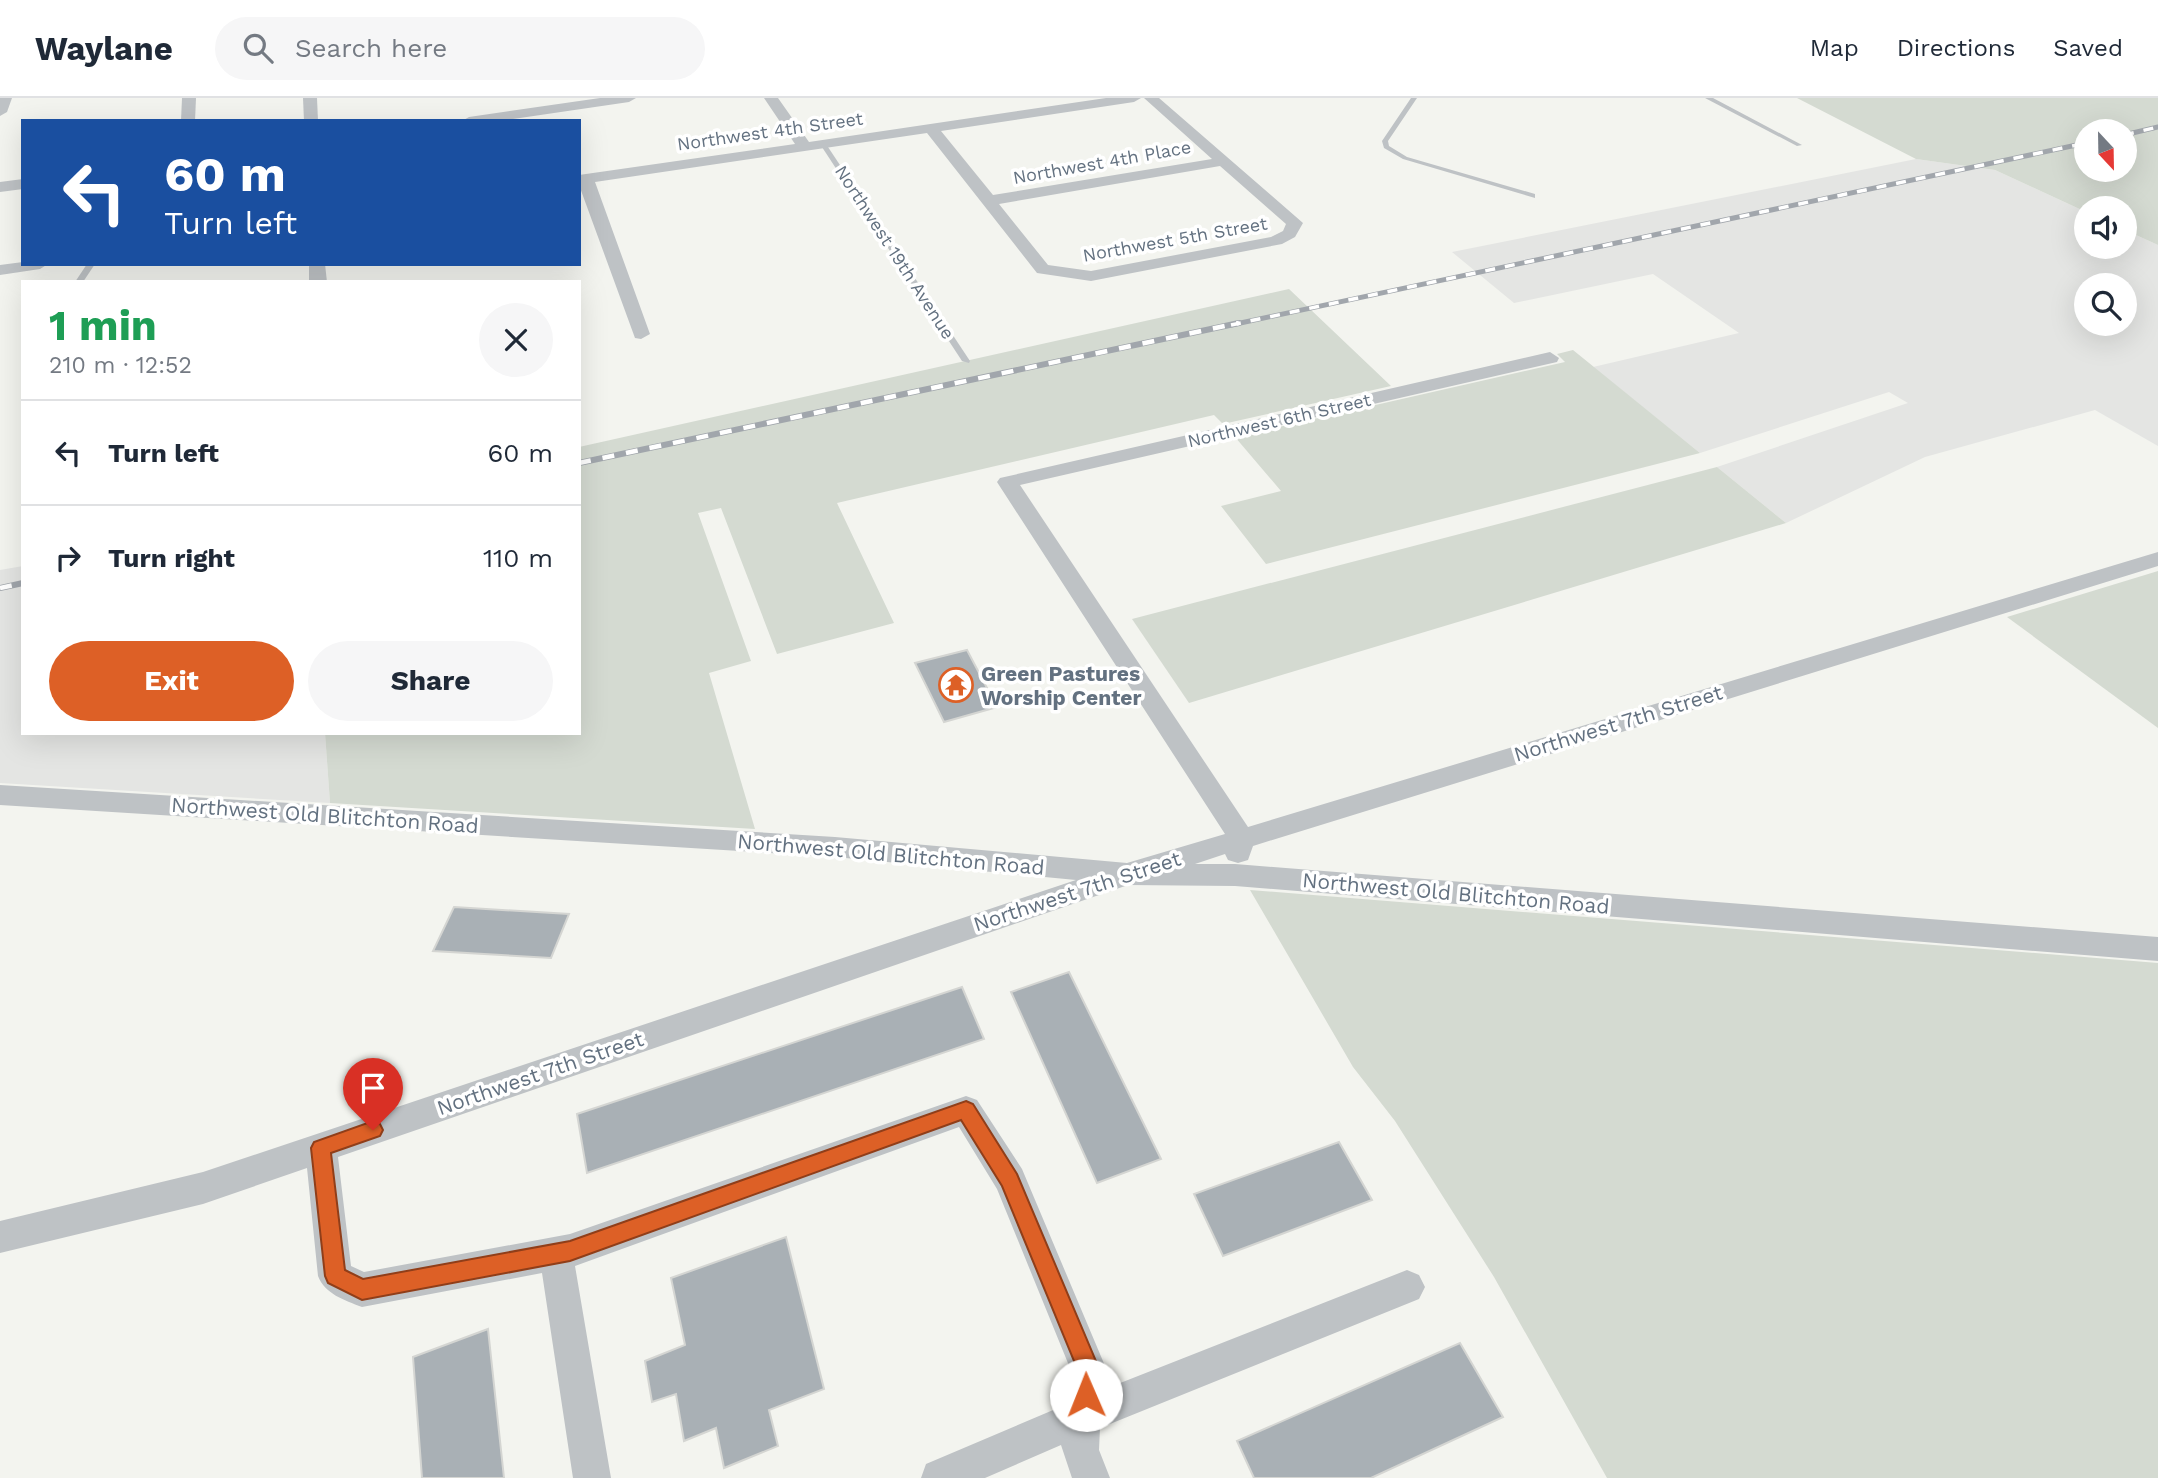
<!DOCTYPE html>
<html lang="en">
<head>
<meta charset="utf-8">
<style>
  :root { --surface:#fff; --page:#f6f6f7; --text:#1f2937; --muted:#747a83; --line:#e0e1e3; --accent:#dd6026 }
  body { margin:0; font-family:"Work Sans",sans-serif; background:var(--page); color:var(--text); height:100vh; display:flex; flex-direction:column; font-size:26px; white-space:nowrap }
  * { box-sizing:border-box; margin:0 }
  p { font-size:23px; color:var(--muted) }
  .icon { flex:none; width:38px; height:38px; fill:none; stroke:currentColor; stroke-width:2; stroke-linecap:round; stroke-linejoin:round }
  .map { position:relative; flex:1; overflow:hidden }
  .drawer { position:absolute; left:21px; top:182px; width:560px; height:455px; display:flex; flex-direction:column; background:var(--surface); border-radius:0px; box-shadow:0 7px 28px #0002 }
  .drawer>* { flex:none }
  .banner { position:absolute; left:21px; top:21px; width:560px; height:147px; border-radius:0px; box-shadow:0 7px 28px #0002; background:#1a4fa0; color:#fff; overflow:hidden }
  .needle { width:46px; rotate:158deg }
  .fabs { position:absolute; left:2074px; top:21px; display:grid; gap:14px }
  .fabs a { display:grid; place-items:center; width:63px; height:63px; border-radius:50%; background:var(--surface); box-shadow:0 7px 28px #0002; font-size:35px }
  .pin { position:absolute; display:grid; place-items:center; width:60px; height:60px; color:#fff; margin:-72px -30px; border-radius:50% 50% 50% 0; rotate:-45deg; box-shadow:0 0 7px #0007 }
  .pin .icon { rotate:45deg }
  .me { position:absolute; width:77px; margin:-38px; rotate:359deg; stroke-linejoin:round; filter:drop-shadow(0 0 5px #0008) }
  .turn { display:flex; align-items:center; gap:24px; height:147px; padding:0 28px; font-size:32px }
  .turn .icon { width:91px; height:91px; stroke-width:2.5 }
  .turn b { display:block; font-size:49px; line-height:60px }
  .round { display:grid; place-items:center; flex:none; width:74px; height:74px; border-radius:37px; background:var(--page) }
  .headline { display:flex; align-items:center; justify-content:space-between; height:119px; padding:0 28px }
  h1 { font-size:42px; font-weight:700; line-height:52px; color:#1e9e55 }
  .primary-button { display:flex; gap:14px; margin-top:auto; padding:14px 28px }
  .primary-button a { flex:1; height:80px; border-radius:42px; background:var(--accent); color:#fff; font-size:28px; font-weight:700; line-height:80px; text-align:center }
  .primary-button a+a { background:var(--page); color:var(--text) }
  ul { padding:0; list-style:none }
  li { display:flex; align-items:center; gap:21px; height:105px; padding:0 28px; border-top:2px solid var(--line) }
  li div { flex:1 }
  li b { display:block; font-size:26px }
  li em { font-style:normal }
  header { display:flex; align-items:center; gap:42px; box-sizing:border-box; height:98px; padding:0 35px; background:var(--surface); border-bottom:2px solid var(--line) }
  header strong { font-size:33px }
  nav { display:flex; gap:38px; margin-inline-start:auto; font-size:24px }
  .search { width:490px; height:63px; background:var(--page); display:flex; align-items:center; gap:18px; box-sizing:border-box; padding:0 24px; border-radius:38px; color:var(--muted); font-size:26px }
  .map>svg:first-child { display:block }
</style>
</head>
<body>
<header>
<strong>Waylane</strong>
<div class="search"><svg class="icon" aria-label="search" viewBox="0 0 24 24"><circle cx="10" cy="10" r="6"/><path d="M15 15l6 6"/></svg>Search here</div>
<nav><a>Map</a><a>Directions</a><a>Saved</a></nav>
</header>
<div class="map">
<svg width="2158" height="1380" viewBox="0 0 2158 1380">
  <rect width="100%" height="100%" fill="#f3f4ef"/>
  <g fill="#e4e5e3" fill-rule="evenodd">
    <path d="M1916,61L1995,72L2086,114V149H2124L2125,132L2158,147V348L2095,312L1925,359L1786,425L1717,369L1908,305L1889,294L1700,355L1593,269L1739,235L1653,176L1514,205L1452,154ZM2086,187H2124V226H2086Z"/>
    <polygon points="23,468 23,635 325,635 330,705 0,685 0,472"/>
  </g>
  <g fill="#d4dad1" fill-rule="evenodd">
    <path d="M1797,0H2158V147L2125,132L2124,110H2086V114L1995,72L1916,61ZM2086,33H2124V72H2086Z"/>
    <polygon points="1289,191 1391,288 1223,326 1214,317 837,405 894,525 777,556 721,410 698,415 751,563 709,575 755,731 330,705 325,635 579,635 579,349"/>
    <polygon points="1573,252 1700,355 1266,466 1221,408 1281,393 1235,339 1565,264 1557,256"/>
    <polygon points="1717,369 1786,425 1189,605 1132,521"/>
    <polygon points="2158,473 2158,630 2007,519"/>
    <polygon points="1250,792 2158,865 2158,1380 1607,1380 1494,1179 1395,1023 1353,969"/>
  </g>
  <g fill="#a9b0b5" stroke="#d4d5d2" stroke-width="2">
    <polygon points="967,552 997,609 944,624 915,565"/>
    <polygon points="454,809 569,816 551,860 433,853"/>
    <polygon points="1069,874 1161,1061 1097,1085 1011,894"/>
    <polygon points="962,889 984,941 587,1075 577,1016"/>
    <polygon points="1339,1044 1372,1102 1223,1158 1194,1096"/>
    <polygon points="786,1139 824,1291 769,1312 778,1348 724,1370 716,1330 684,1343 676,1296 652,1304 645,1263 685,1247 671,1180"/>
    <polygon points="488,1231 504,1380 422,1380 413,1259"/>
    <polygon points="1460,1245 1503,1319 1371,1380 1254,1380 1237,1343"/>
  </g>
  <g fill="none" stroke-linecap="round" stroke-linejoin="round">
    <g fill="#bec2c5" fill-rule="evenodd">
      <polygon points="1411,0 1417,0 1388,43 1389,48 1407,59 1535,96 1535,100 1403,61 1384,50 1382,43"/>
      <polygon points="1705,0 1713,0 1802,47 1797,48"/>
      <polygon points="823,44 826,46 970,263 969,265 962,263 820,46"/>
      <polygon points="87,166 95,166 83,184 75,184"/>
    </g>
    <g fill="#bec2c5" fill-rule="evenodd">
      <polygon points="0,0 12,0 7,14 0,18"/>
      <polygon points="182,0 196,0 195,23 181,23"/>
      <polygon points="303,0 317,0 318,23 304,23"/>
      <polygon points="600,0 636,0 629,4 500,23 462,23 469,19"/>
      <path d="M764,0H778L809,44L1106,0H1141L1134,4L941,33L993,97L1212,61L1144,0H1159L1303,125L1295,139L1282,146L1091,183L1037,175L927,35L595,84L650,236L641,241L635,240L579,87V77L795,46ZM1220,68L1286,126L1283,133L1271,139L1091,173L1048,167L999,106Z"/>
      <polygon points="23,81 23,91 0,94 0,84"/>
      <polygon points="23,164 23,166 48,166 40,171 0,177 0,167"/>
      <polygon points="309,166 325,166 327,184 309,184"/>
      <path d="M1550,254L1559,260L1557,264L1020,387L1248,729L2158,454V468L1253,748L1248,762L1238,765L1228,762L1225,756L1195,766H1235L2158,839V863L1235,788L1128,787L338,1059L351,1168L364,1174L570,1136L966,998L977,1002L1022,1071L1108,1275L1105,1291L1407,1172L1419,1177L1425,1189L1419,1201L1100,1330L1099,1352L1110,1380H1072L1061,1347L985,1380H921L926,1366L1065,1307L1072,1275L997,1091L959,1029L575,1168L611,1380H573L542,1175L362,1209C344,1202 325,1196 318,1178L307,1070L203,1106L0,1155V1123L203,1074L1076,782L835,759L0,707V687L835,739L1127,765L1225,736L997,384L1000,380Z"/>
    </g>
    <g stroke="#a1a6ac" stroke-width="5">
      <g id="rail-far1">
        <polyline points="2124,37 2158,29"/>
        <polyline points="1231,227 2086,45"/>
      </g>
    </g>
    <g stroke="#a1a6ac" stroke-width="6">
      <g id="rail">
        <polyline points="579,365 1239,225"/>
        <polyline points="0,490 23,485"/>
      </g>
    </g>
    <use href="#rail-far1" stroke="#fff" stroke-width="3.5" stroke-dasharray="10" stroke-linecap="butt"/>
    <use href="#rail" stroke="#fff" stroke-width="4.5" stroke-dasharray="12" stroke-linecap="butt"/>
  </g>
  <polygon fill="#dd6026" stroke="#903e19" stroke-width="2" points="966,1003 973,1006 1017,1076 1101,1275 1094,1305 1086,1308 1078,1305 1075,1297 1079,1275 1002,1088 961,1022 570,1163 362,1202 328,1185 325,1178 311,1050 314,1044 373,1023 380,1026 383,1032 380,1038 331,1055 345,1172 363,1181 570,1143"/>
  <defs>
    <g id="temple-ring" transform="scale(1.75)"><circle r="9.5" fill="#fff" stroke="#dd6026" stroke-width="1.5"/><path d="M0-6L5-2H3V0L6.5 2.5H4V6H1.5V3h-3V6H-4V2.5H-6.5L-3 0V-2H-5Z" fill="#dd6026"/></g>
  </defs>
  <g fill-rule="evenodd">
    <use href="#temple-ring" x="956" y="587"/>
  </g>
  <g text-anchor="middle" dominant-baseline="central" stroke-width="7" stroke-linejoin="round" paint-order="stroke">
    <g font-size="18" fill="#637180" stroke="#fff">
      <text transform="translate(770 33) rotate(-8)">Northwest 4th Street</text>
      <text transform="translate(1102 64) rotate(-10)">Northwest 4th Place</text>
      <text transform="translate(1175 141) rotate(-10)">Northwest 5th Street</text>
      <text transform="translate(895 154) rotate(57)">Northwest 19th Avenue</text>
      <text transform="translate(1279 322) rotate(-13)">Northwest 6th Street</text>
    </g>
    <g font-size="21" font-weight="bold" fill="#637180" stroke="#fff" text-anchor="start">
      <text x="981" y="575">Green Pastures<tspan x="981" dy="24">Worship Center</tspan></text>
    </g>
    <g font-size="21" fill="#637180" stroke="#fff">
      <text transform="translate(1618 625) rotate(-17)">Northwest 7th Street</text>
      <text transform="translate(325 717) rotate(4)">Northwest Old Blitchton Road</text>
      <text transform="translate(891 756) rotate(5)">Northwest Old Blitchton Road</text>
      <text transform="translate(1077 793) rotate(-18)">Northwest 7th Street</text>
      <text transform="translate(1456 795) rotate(5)">Northwest Old Blitchton Road</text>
      <text transform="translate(540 975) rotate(-19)">Northwest 7th Street</text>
    </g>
  </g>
</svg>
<div class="fabs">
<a><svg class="needle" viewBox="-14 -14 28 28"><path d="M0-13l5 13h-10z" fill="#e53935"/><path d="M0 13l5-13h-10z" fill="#747a83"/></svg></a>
<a><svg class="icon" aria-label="sound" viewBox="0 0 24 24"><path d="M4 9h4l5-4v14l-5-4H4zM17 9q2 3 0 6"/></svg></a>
<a><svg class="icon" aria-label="search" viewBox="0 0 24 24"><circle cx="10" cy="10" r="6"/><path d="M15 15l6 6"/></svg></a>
</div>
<div class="pin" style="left:373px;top:1032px;background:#d93025"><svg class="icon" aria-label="arrive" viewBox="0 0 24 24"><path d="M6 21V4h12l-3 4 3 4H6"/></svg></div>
<svg class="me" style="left:1086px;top:1297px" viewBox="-20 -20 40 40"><circle r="19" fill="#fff"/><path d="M0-13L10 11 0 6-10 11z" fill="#dd6026"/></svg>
<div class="banner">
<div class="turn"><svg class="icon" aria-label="left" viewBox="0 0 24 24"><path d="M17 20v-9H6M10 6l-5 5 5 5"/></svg><div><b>60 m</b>Turn left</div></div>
</div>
<section class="drawer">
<div class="headline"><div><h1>1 min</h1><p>210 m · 12:52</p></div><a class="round"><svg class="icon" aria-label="close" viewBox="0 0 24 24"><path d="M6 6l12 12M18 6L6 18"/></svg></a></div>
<ul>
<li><svg class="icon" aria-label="left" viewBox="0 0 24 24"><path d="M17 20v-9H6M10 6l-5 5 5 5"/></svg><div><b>Turn left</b></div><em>60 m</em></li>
<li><svg class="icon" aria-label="right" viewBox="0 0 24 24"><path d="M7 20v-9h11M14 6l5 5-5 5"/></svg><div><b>Turn right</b></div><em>110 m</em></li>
</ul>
<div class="primary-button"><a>Exit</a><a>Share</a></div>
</section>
</div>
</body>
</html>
